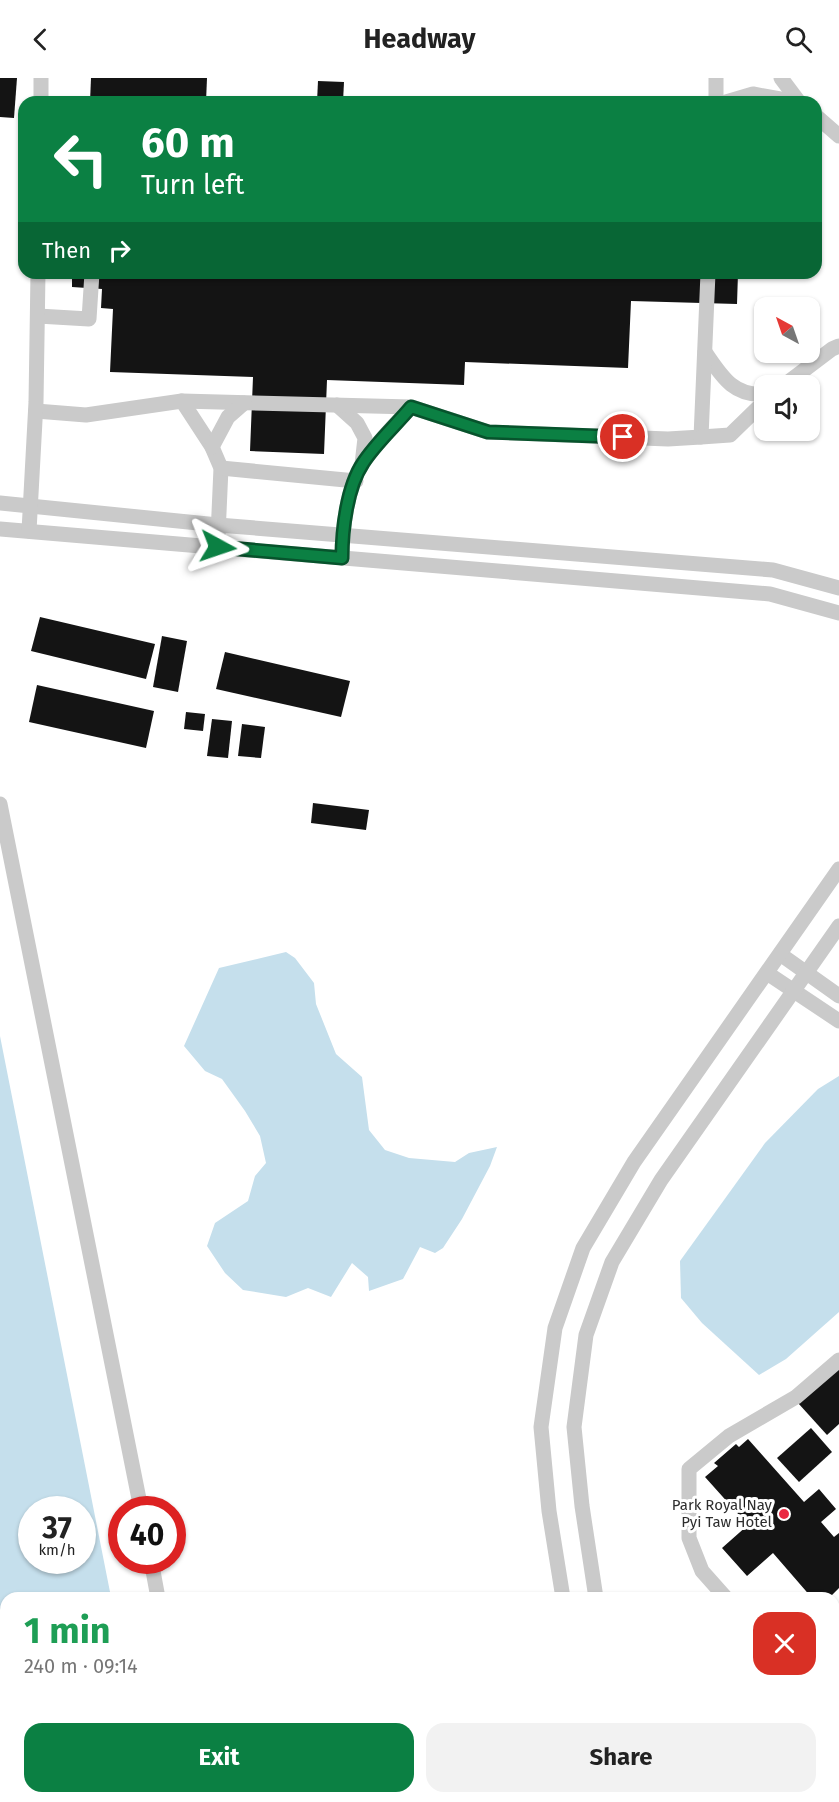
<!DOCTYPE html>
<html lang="en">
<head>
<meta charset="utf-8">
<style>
  :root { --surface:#fff; --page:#f2f2f2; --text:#222; --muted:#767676; --accent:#0b8043 }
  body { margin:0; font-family:"Fira Sans",sans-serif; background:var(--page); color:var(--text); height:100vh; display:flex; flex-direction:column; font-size:22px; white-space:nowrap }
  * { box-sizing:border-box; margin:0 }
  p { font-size:20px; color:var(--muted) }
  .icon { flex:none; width:33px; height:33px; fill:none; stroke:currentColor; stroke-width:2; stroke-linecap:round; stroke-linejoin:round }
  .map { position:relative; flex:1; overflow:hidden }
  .side { position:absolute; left:0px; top:1514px; width:840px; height:212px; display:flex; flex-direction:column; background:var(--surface); border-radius:18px 18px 0 0; box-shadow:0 2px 4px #0004 }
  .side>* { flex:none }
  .hud { position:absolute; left:18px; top:18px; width:804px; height:183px; border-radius:18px; box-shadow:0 2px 4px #0004; background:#0b8043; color:#fff; overflow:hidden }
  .needle { width:39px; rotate:320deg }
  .tools { position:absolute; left:754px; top:219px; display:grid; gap:12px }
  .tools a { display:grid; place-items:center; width:66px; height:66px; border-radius:12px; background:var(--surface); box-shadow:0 2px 4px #0004; font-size:30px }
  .speed { position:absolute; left:18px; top:1418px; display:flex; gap:12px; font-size:30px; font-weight:700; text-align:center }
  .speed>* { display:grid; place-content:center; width:78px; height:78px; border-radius:50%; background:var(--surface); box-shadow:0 2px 4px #0004; line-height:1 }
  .speed small { font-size:15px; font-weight:400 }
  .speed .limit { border:9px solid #d22; background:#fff; color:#111 }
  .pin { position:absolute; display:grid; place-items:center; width:51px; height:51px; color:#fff; margin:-26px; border:3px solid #fff; border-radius:50%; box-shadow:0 2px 6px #0007 }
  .me { position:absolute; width:66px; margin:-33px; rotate:95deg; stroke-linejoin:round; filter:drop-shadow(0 0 4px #0008) }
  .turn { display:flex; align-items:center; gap:21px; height:126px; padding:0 24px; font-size:27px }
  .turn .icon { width:78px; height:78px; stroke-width:2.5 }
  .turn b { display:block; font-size:42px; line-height:51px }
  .then { display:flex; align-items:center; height:57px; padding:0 24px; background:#0003; gap:12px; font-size:22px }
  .round { display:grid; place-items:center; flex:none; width:63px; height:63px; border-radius:18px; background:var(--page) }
  .headline { display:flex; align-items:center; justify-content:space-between; height:102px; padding:0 24px }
  h1 { font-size:36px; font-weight:700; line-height:45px; color:#1e9e55 }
  .cta { display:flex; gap:12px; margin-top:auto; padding:12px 24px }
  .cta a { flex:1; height:69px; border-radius:18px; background:var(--accent); color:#fff; font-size:24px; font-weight:700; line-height:69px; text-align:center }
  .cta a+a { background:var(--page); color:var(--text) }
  header { display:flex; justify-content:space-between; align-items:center; height:78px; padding:0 24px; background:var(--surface); font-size:27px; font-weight:700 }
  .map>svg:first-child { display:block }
</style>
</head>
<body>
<header><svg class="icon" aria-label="back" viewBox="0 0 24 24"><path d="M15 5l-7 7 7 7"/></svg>Headway<svg class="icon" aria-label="search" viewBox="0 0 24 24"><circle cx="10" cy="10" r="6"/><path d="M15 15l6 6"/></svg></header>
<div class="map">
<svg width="839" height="1724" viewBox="0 0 839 1724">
  <rect width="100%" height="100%" fill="#fff"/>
  <g fill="#c5dfec" fill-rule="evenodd">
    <polygon points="286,874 295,880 314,905 316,926 336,976 362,999 369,1052 385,1072 409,1080 455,1084 469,1075 497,1069 490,1088 462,1141 443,1170 435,1175 420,1169 403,1201 369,1213 368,1199 352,1185 331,1219 308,1210 286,1219 243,1212 225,1195 207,1168 215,1145 248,1123 255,1098 266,1085 260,1058 245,1033 222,1001 205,993 184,968 219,890"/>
    <path d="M0,958L111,1519L6,1520V1719H105L104,1724H0ZM32,1431H82V1482H32Z"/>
    <polygon points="839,998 839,1234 786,1281 759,1297 702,1245 681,1220 680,1183 765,1065 818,1011"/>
  </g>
  <g fill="#141414">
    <polygon points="0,0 17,0 14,40 0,39"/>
    <polygon points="91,0 207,0 206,24 90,24"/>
    <polygon points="318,3 344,4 343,24 317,24"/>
    <polygon points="72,195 738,195 737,226 631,223 628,290 465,284 464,307 327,302 324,376 250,373 253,299 110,294 113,231 101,230 102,211 72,209"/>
    <polygon points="40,539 155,566 146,601 31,573"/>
    <polygon points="162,558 187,563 178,614 153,609"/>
    <polygon points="225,574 350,603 341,639 216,611"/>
    <polygon points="37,607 154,633 146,670 29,644"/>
    <polygon points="186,634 205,636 203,653 184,651"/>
    <polygon points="212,641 232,643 228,680 207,678"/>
    <polygon points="242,646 265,649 261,680 238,678"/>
    <polygon points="313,725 369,732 366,752 311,745"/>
    <polygon points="839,1289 839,1346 827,1357 798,1325"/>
    <polygon points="811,1350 832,1374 799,1404 777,1380"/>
    <polygon points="748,1361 804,1424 819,1411 836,1431 821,1444 834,1459 839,1455 839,1510 829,1520 812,1520 773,1475 747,1498 722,1470 748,1447 705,1399 718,1388 714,1385 736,1366 739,1369"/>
  </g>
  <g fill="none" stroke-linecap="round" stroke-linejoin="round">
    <g stroke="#cacaca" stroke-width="15">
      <polyline points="781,0 799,24"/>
      <polyline points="41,24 41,0"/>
      <polyline points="716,24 716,0"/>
      <polyline points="726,24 753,16 797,24"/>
      <polyline points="816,38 839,58"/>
      <polyline points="38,238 89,241 92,195"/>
      <path d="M705,274C721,297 733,319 765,316"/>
      <polyline points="783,308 832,271 839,268"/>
      <polyline points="182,323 212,369 221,390 218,457"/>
      <polyline points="337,327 357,345 365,360 362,386"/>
      <polyline points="36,333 86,337 182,323 411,329 488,354 668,361 701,359 708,195"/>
      <polyline points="701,359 730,357 765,323"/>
      <polyline points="212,369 228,339 244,325"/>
      <polyline points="221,390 356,403"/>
      <polyline points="0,425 218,447 773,492 839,510"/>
      <polyline points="0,451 770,516 839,535"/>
      <polyline points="29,453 36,324 38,195"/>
      <path d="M342,480C342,452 347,409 363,385C376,365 395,347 411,329"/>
      <polyline points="0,726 141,1431"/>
      <polyline points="780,876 839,918"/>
      <polyline points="767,895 839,943"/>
      <polyline points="151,1482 158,1520"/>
      <polyline points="563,1520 549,1433 541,1349 555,1250 583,1170 634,1084 839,791"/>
      <polyline points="596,1520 582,1428 574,1349 586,1257 612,1184 661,1102 839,848"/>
      <polyline points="726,1520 702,1493 689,1460 689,1391 729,1358 796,1319 839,1282"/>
      <polyline points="834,1630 839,1629"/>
      <polyline points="834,1685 839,1711"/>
      <polyline points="594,1719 595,1724"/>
      <polyline points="627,1719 628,1724"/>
      <polyline points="147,1724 148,1719"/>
    </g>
  </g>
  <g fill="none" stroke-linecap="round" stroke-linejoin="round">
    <g stroke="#07532c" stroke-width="15">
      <path id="route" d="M218,469L342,480C342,452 347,409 363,385C375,366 396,347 411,329L488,354L623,359"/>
    </g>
    <use href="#route" stroke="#0b8043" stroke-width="10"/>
  </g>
  <circle fill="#ea2942" stroke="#fff" stroke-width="2" cx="784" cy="1436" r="6"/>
  <g text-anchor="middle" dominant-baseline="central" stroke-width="6" stroke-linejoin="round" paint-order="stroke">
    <g font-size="15" fill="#2d2d2d" stroke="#fff" text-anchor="end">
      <text x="772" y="1427">Park Royal Nay<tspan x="772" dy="17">Pyi Taw Hotel</tspan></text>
    </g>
  </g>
</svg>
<div class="tools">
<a><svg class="needle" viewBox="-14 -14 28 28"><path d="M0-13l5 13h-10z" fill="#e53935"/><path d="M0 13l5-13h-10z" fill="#767676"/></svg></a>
<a><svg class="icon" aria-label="sound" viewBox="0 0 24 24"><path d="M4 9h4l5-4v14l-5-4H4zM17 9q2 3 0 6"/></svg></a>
</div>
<div class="speed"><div>37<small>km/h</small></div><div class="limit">40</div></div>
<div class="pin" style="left:623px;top:359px;background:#d93025"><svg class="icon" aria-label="arrive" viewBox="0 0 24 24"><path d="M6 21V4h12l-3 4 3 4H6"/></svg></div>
<svg class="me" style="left:218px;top:469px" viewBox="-20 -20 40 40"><path d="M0-17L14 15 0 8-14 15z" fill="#0b8043" stroke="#fff" stroke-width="4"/></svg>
<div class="hud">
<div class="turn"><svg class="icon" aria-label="left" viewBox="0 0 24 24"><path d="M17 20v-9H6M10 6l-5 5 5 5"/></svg><div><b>60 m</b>Turn left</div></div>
<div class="then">Then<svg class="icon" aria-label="right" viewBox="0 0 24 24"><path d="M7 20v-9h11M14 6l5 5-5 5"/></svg></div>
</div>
<section class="side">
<div class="headline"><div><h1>1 min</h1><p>240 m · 09:14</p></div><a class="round" style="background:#d93025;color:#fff"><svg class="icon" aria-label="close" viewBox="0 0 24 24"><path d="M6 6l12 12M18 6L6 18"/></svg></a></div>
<div class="cta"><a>Exit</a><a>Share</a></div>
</section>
</div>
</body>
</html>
